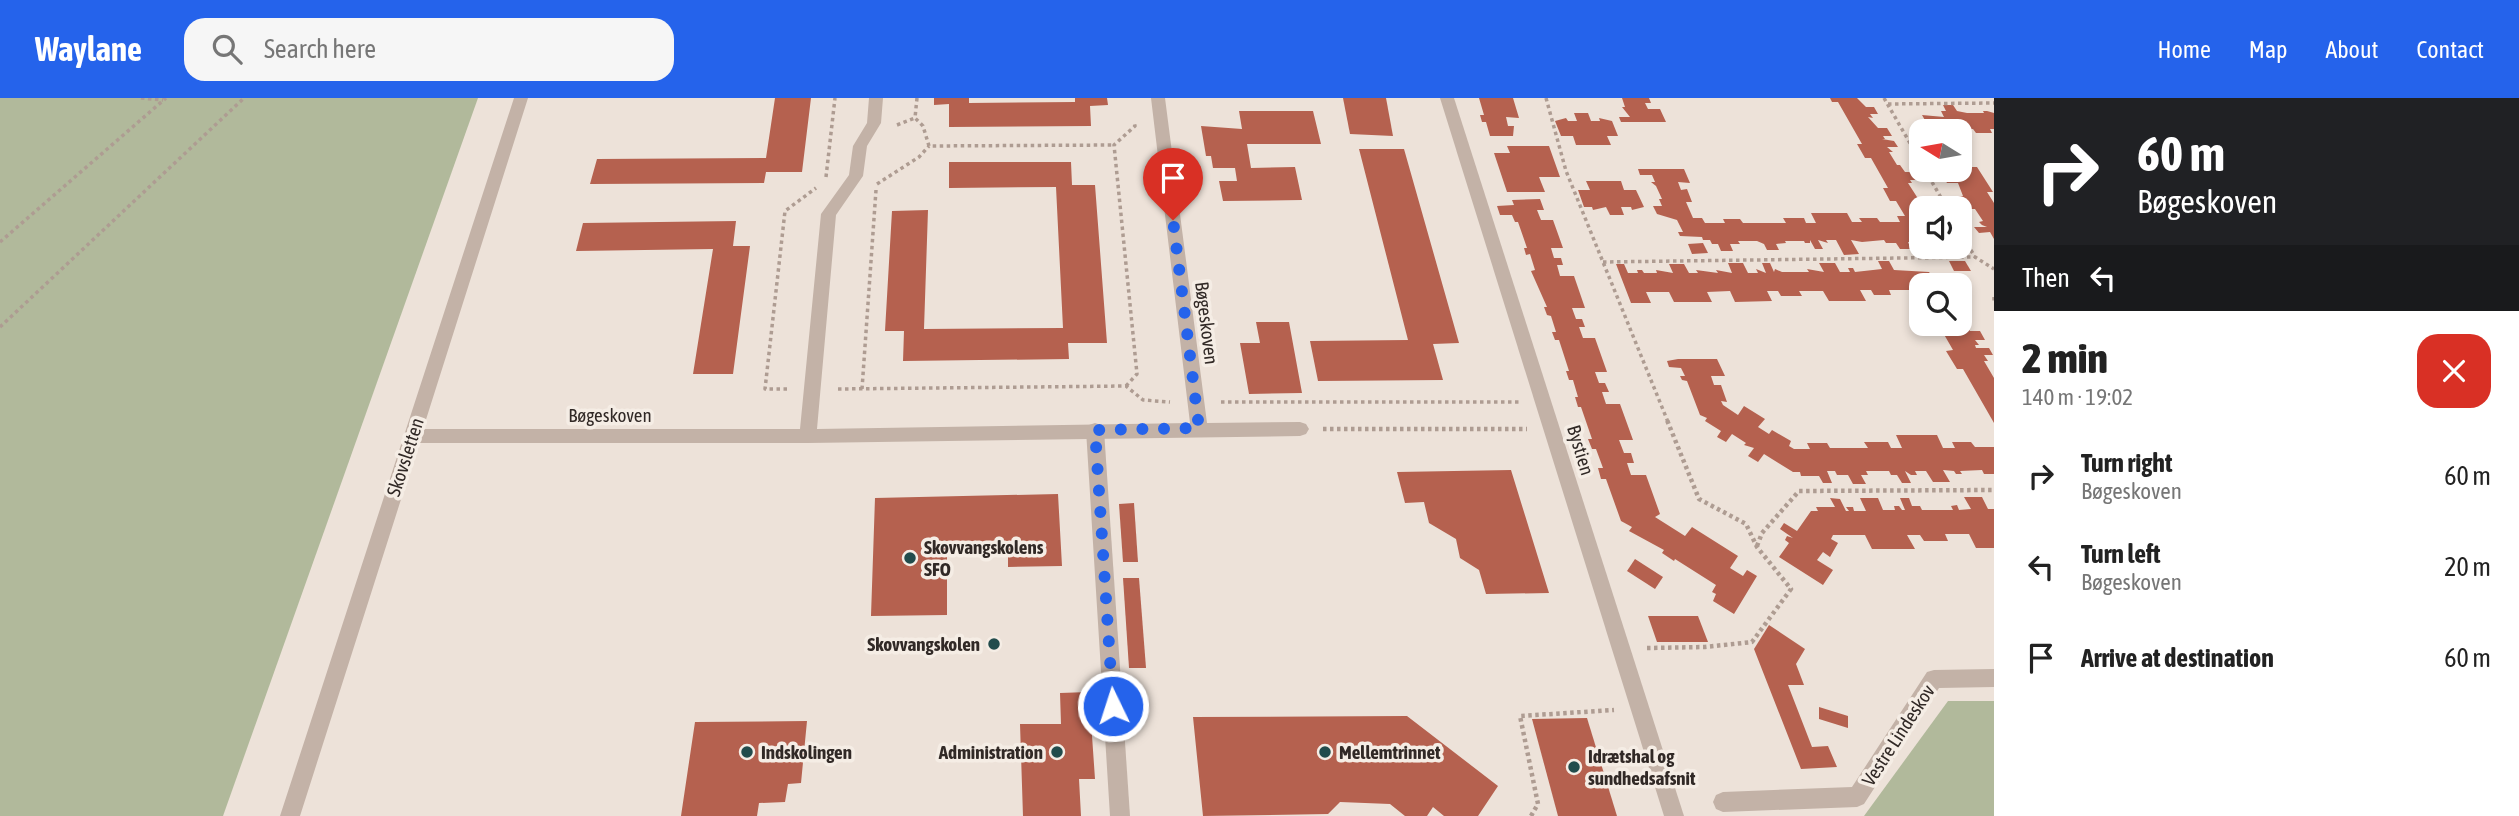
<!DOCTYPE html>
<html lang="en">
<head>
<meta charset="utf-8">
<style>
  :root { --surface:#fff; --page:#f6f6f6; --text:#222; --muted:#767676; --accent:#2563eb }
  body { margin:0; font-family:"Asap Condensed",sans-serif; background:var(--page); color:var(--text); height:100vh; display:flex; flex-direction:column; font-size:26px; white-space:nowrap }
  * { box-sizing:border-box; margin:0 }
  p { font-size:23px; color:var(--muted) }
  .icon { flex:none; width:38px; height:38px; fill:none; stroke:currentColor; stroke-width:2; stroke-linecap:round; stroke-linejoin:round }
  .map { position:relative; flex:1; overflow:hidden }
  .details { display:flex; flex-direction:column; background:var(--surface); width:525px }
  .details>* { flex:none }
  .guide { background:#202124; color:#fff; overflow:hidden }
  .needle { width:46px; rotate:281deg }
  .tools { position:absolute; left:1909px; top:21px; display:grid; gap:14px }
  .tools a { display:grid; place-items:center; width:63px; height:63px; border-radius:14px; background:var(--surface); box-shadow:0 4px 10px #0003; font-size:35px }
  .pin { position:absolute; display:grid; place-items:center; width:60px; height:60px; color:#fff; margin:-72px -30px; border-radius:50% 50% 50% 0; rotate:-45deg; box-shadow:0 0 7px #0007 }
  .pin .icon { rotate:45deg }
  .me { position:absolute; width:77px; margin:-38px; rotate:356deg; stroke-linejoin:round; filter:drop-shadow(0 0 5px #0008) }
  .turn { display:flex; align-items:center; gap:24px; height:147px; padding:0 28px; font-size:32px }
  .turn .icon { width:91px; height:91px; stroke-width:2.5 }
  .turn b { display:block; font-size:49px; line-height:60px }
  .then { display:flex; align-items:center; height:66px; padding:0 28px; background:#0003; gap:14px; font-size:26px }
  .round { display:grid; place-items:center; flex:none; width:74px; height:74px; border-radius:21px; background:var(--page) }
  .overview { display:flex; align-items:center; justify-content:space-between; height:119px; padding:0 28px }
  h1 { font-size:42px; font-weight:800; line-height:52px }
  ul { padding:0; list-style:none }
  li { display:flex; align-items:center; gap:21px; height:91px; padding:0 28px }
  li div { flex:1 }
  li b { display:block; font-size:26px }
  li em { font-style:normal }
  header { display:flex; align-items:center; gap:42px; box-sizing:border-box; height:98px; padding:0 35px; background:var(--accent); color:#fff }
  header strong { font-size:33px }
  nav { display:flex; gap:38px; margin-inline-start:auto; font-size:24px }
  .search { width:490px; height:63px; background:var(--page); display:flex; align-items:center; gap:18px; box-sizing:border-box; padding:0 24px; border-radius:21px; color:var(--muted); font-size:26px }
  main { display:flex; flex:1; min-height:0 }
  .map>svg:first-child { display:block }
</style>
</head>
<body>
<header>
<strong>Waylane</strong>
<div class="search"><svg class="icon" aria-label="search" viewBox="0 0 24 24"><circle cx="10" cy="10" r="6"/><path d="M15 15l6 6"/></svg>Search here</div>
<nav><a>Home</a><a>Map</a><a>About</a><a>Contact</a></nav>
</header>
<main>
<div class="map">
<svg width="1994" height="718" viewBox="0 0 1994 718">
  <rect width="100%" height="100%" fill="#ede2d9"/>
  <g fill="#b1b99b">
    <polygon points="0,0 478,0 223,718 0,718"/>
    <polygon points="1948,603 1994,603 1994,718 1864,718"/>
  </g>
  <g fill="#b5614f">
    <polygon points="775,0 811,0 802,74 766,74 764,85 590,86 597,61 766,60"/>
    <polygon points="934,0 969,0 969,5 1075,4 1075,0 1107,0 1108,7 1090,8 1091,28 949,29 949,6 934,7"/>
    <polygon points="1343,0 1386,0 1393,38 1350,36"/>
    <polygon points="1479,0 1513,0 1519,20 1506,19 1508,28 1514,28 1513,38 1490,38 1486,24 1482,24 1480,17 1484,17"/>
    <polygon points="1622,0 1649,0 1651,5 1645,5 1648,11 1660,11 1666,24 1621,24 1619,19 1630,19 1622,9 1625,9"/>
    <polygon points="1830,0 1857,0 1866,9 1874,9 1878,16 1870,16 1873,20 1868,19 1878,30 1887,30 1892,38 1883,38 1885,41 1882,41 1894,43 1898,49 1887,49 1893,54 1889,54 1897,67 1900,67 1905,74 1913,74 1918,82 1910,82 1912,85 1908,85 1917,99 1920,99 1924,106 1933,106 1936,110 1922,110 1922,137 1910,137 1913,144 1908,144 1911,151 1900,151 1896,145 1886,145 1884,142 1862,144 1851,142 1859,156 1844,157 1836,142 1826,142 1828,145 1818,142 1823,151 1815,151 1810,142 1810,145 1805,145 1804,143 1785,143 1786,145 1776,146 1779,152 1767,152 1764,146 1757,143 1738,143 1740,146 1730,146 1733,153 1721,153 1718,146 1712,146 1710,142 1703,142 1702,139 1680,138 1678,134 1683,134 1677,122 1657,116 1653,108 1662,108 1659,101 1662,101 1656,88 1651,84 1655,84 1652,77 1640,77 1638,71 1684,71 1690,85 1678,84 1681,92 1687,91 1692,104 1686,104 1693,120 1702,120 1705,125 1725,125 1723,121 1740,121 1743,125 1786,125 1783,120 1804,120 1806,125 1816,125 1811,115 1847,115 1852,124 1862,124 1859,120 1877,120 1880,124 1900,124 1897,118 1905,118 1896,103 1890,103 1883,90 1888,90 1871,60 1865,60 1857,46 1862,46 1838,4 1832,4"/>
    <polygon points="1943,7 1953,7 1957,13 1967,15 1984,15 1983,13 1987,13 1994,15 1994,31 1990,31 1992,35 1976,35 1973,31 1929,33 1926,31 1930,31 1922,17 1944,19 1941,13 1946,13"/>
    <polygon points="1239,13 1313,13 1321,46 1247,46 1251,70 1295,69 1302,102 1223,103 1219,83 1237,83 1235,70 1213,70 1211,58 1206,58 1201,28 1242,31"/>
    <polygon points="1574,15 1588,15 1591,23 1600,23 1599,20 1612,23 1618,38 1607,38 1611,47 1576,47 1573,38 1561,38 1555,23 1566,20 1568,23 1577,23"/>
    <polygon points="1507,48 1549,48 1560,79 1539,79 1545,94 1507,94 1494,55 1510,55"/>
    <polygon points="1960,50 1964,50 1972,62 1966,62 1971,69 1977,69 1993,94 1987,94 1994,105 1994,141 1990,134 1979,135 1974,129 1987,129 1982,127 1979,124 1983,123 1975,111 1971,111 1969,107 1960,107 1955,98 1963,98 1958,85 1947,85 1944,80 1951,79 1950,72 1960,72"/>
    <polygon points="1359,51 1404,51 1459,245 1433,246 1443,282 1318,283 1310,243 1408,242"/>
    <polygon points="949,64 1071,64 1072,87 1095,87 1107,245 1068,245 1069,261 903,263 904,233 885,233 892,113 928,112 924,231 1063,230 1056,89 949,90"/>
    <polygon points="1586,83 1621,83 1624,92 1636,92 1644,109 1632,112 1631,109 1621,109 1624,117 1610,117 1606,109 1593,112 1592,109 1584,109 1578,92 1590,92"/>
    <polygon points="1540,101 1544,112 1537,112 1541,122 1553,122 1563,150 1551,150 1554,160 1561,160 1563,167 1557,167 1560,178 1574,178 1585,210 1572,210 1576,221 1582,221 1585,229 1579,229 1583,240 1595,240 1607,274 1595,274 1599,285 1605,285 1609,294 1602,294 1606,306 1620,306 1633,342 1619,342 1624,355 1631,355 1634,365 1627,365 1631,377 1646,377 1660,416 1655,419 1685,438 1692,429 1738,458 1730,470 1743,478 1747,472 1757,478 1734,516 1713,503 1716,496 1712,494 1716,487 1675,461 1674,463 1662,455 1664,452 1629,433 1632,429 1621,423 1606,381 1601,381 1598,370 1603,370 1596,351 1592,351 1588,341 1592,341 1581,309 1578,309 1575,299 1578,299 1573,282 1569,282 1566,273 1569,273 1559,242 1555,242 1552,234 1556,234 1551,218 1547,217 1544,209 1547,209 1531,173 1535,172 1530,156 1526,157 1524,150 1527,150 1518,124 1515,124 1512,117 1500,117 1497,108 1514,107 1512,102"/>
    <polygon points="736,123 733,148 750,148 733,276 693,276 713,151 576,153 583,125"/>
    <polygon points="1703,145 1708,155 1692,156 1688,146"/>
    <polygon points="1878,163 1889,163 1894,172 1929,174 1938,187 1922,187 1922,197 1912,196 1910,192 1889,192 1891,197 1874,197 1871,192 1860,192 1866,203 1829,203 1823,193 1799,193 1802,198 1781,198 1778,193 1767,193 1772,203 1735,204 1730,193 1707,194 1712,204 1674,204 1669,194 1646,194 1651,205 1631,205 1616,166 1624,166 1628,175 1638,175 1637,172 1642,172 1644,175 1657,175 1656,172 1673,175 1669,166 1684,166 1689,175 1698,175 1696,172 1718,175 1716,172 1732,175 1728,165 1743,165 1748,175 1758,175 1756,171 1766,175 1762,165 1770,165 1774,174 1775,171 1782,174 1809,174 1807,171 1824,174 1819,165 1835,165 1840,174 1850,174 1848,170 1853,170 1855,174 1882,171"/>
    <polygon points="1949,163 1965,163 1971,173 1954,173"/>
    <polygon points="1256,224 1289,224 1302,295 1249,296 1240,245 1260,245"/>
    <polygon points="1960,224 1965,224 1970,233 1980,233 1985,242 1975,242 1979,247 1975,247 1976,250 1989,250 1993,257 1984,257 1988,263 1984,263 1994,280 1994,325 1963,271 1957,271 1946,253 1953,252 1938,226"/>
    <polygon points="1678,261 1717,261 1725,278 1711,278 1714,287 1721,287 1727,304 1721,303 1723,307 1738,317 1744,308 1765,321 1758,329 1769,336 1772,332 1791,343 1789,348 1794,351 1810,351 1807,345 1827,345 1830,350 1868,350 1864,344 1888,344 1891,350 1902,350 1896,337 1937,337 1943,350 1955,350 1952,344 1971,344 1975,349 1994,349 1994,376 1984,376 1982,372 1960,373 1962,376 1956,376 1954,373 1943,372 1950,384 1933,384 1926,373 1915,373 1917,377 1911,377 1905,373 1911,385 1902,385 1897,377 1891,377 1889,373 1866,373 1868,377 1861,377 1866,386 1853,386 1848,377 1837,377 1835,373 1827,373 1832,385 1823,385 1819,378 1801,378 1800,374 1793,374 1764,356 1758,364 1748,358 1754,350 1744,347 1746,345 1732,336 1726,344 1717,339 1721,333 1705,323 1707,320 1700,317 1687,283 1682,282 1680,278 1685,278 1681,270 1669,269 1667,263"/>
    <polygon points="1511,372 1549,495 1486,496 1479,472 1460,460 1456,441 1429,425 1424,404 1405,405 1397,374"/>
    <polygon points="1058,396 1062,468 1008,469 1008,451 947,452 947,517 871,518 875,400"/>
    <polygon points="1964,399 1982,399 1988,411 1994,411 1994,450 1976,450 1969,436 1945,436 1948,443 1924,443 1920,437 1907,437 1915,451 1872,451 1865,437 1833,437 1831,441 1838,445 1830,459 1823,454 1817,462 1833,472 1823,487 1779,459 1789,445 1785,442 1787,438 1793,440 1780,431 1784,425 1797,433 1811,413 1818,413 1816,409 1835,409 1830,400 1840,401 1846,413 1849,413 1846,409 1853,409 1854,413 1866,413 1860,400 1878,400 1883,412 1895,412 1894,408 1899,408 1902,412 1905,412 1900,400 1909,400 1912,408 1920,408 1922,412 1953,412 1951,408 1957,407 1959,412 1971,411"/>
    <polygon points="1134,405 1138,464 1123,464 1119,406"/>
    <polygon points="1635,461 1663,479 1655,491 1627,473"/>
    <polygon points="1123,480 1139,480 1146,570 1129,570"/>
    <polygon points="1648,518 1698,518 1708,544 1657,544"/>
    <polygon points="1769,527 1805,551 1796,566 1804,587 1788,587 1812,649 1828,648 1837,669 1801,671 1754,551"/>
    <polygon points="1089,594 1095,681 1079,681 1081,718 1023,718 1020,626 1061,626 1060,595"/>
    <polygon points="1819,609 1848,618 1848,630 1819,621"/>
    <polygon points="1407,618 1498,688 1478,718 1444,718 1433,709 1427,718 1405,718 1390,706 1340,704 1328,716 1203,718 1193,619"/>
    <polygon points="1587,620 1617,718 1558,718 1532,621"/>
    <polygon points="807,623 801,685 788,686 785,704 759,705 757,718 681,718 695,624"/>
  </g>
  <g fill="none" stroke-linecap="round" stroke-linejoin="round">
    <g stroke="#ae9c92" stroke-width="3.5" stroke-dasharray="3.5 3.5" stroke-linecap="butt">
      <polyline points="141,0 163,2"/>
      <polyline points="917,0 915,20 923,28 929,48 1114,47"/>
      <polyline points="1546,0 1566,73 1668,324"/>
      <polyline points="1884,0 1922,66"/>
      <polyline points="1888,6 1994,5"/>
      <polyline points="897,27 915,20"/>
      <polyline points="1925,72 1947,110"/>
      <polyline points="826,79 835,0"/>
      <polyline points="877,86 919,59 929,48"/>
      <polyline points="1960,134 1975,159 1994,171"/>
      <polyline points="0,144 166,0"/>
      <polyline points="1603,164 1975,159"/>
      <polyline points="1994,199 1994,203"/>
      <polyline points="0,229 244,0"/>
      <polyline points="1126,288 1137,276 1114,47 1135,28 1134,24"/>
      <polyline points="787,291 765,291 785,113 816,90"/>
      <polyline points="838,291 1126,288 1143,302 1170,304"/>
      <polyline points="862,291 876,92"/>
      <polyline points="1221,304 1520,304"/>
    </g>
    <g stroke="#ae9c92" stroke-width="4.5" stroke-dasharray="3.5 3.5" stroke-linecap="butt">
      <polyline points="1323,331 1527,331"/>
      <polyline points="1757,448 1762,435 1799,393 1994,392"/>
      <polyline points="1647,550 1705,549 1752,544 1791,491 1757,449 1746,426 1699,401 1667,322"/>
      <polyline points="1531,718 1538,706 1520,618 1614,612"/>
    </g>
    <g fill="#c3b2a7" fill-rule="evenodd">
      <polygon points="1440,0 1454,0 1684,718 1664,718"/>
      <polygon points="1095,325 1101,327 1104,332 1130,718 1110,718 1086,332 1089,327"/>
    </g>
    <g fill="#c3b2a7" fill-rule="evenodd">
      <polygon points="514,0 528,0 423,331 800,331 821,116 849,77 853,48 867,25 869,0 883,0 881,25 867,48 863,78 836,117 817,331 1190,325 1151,0 1165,0 1207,325 1300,324 1306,326 1309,331 1306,336 1300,338 808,345 419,345 300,718 280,718"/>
      <polygon points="1994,571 1994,589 1939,590 1864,706 1857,709 1723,714 1716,711 1713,704 1716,697 1723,694 1852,689 1927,574 1934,572"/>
    </g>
  </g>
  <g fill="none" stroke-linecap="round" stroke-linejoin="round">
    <polyline stroke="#2563eb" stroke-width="12" stroke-dasharray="0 21.6" points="1113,608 1095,332 1199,330 1173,122"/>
  </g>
  <g fill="#224c4c" stroke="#f5ede5" stroke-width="2.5">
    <circle cx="910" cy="460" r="7"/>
    <circle cx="994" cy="546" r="7"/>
    <circle cx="747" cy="654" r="7"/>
    <circle cx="1057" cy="654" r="7"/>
    <circle cx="1325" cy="654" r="7"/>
    <circle cx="1574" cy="669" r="7"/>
  </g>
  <g text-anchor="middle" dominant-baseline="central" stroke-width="7" stroke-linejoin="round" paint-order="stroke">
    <g font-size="19" fill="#312926" stroke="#f5ede5">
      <text transform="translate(1207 225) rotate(83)">Bøgeskoven</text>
      <text x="610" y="317">Bøgeskoven</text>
      <text transform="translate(1581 352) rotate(73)">Bystien</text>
      <text transform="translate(405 359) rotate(-72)">Skovsletten</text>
      <text transform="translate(1898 637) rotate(-57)">Vestre Lindeskov</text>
    </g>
    <g font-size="19" font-weight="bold" fill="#312926" stroke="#f5ede5" text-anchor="start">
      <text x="924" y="449">Skovvangskolens<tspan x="924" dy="22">SFO</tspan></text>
      <text x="980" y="546" text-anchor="end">Skovvangskolen</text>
      <text x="761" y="654">Indskolingen</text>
      <text x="1043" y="654" text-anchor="end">Administration</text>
      <text x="1339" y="654">Mellemtrinnet</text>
      <text x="1588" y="658">Idrætshal og<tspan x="1588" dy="22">sundhedsafsnit</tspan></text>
    </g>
  </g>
</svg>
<div class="tools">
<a><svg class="needle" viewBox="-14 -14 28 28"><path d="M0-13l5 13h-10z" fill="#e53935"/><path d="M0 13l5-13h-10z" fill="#767676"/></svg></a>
<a><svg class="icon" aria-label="sound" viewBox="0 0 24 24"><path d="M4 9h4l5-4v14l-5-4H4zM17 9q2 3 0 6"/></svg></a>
<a><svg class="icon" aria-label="search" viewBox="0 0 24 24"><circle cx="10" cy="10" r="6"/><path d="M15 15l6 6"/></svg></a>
</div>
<div class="pin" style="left:1173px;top:122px;background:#d93025"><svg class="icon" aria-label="arrive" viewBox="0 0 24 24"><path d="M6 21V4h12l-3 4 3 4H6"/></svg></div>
<svg class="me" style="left:1113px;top:608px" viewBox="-20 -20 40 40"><circle r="17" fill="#2563eb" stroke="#fff" stroke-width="3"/><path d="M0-11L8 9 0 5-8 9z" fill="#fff"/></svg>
</div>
<section class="details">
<div class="guide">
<div class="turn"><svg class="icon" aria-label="right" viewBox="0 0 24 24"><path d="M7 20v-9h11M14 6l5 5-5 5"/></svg><div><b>60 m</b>Bøgeskoven</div></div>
<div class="then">Then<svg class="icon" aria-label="left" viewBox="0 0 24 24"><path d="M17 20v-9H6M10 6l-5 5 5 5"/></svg></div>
</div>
<div class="overview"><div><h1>2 min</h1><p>140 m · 19:02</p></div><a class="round" style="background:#d93025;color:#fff"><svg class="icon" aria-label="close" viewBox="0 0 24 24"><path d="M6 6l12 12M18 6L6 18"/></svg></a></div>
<ul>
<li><svg class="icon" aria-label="right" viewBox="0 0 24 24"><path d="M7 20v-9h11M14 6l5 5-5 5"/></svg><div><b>Turn right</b><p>Bøgeskoven</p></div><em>60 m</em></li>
<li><svg class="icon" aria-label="left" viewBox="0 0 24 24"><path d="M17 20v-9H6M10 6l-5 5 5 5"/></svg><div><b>Turn left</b><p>Bøgeskoven</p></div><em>20 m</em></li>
<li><svg class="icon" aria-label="arrive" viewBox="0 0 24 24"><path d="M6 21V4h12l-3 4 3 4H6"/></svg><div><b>Arrive at destination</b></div><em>60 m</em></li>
</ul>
</section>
</main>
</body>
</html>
